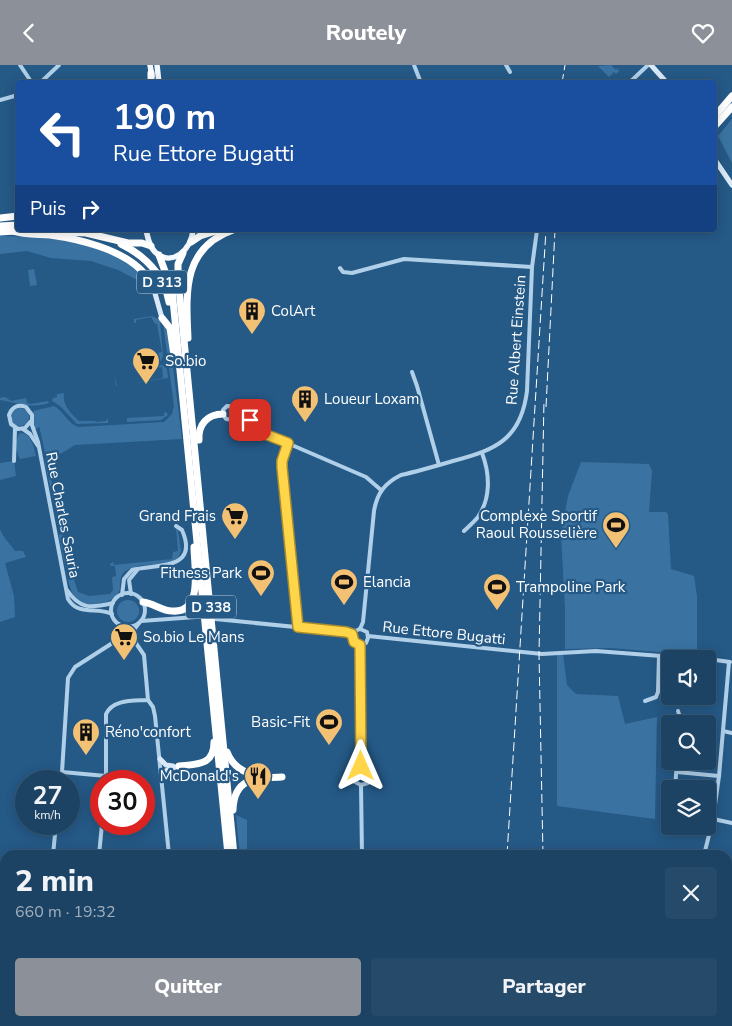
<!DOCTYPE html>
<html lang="fr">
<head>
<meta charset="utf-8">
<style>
  :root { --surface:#1c4364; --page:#254a6a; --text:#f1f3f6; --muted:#a0b0bf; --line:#3a5c78; --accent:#8c9099 }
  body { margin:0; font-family:"Nunito Sans",sans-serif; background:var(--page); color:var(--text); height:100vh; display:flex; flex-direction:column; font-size:19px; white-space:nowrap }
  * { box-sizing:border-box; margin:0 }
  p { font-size:16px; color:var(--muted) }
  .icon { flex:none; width:28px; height:28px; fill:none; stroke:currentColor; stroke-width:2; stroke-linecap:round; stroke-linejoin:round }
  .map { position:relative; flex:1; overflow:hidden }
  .drawer { position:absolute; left:0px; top:785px; width:732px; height:176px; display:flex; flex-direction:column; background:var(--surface); border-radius:15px 15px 0 0; box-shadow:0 2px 12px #0003,0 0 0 1px var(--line) }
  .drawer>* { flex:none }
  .top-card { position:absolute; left:15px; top:15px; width:702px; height:152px; border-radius:5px; box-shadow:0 2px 12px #0003,0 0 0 1px var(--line); background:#1a4fa0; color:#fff; overflow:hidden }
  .fabs { position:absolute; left:661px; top:585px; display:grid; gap:10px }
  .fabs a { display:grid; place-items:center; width:55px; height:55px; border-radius:5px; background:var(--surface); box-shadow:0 2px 12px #0003,0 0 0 1px var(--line); font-size:25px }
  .speed { position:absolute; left:15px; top:705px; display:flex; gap:10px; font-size:25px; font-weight:700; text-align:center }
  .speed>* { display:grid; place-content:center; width:65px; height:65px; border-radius:50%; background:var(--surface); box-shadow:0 2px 12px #0003,0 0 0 1px var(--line); line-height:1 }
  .speed small { font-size:12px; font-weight:400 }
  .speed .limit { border:8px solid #d22; background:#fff; color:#111 }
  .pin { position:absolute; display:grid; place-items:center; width:42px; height:42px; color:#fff; margin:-21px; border-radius:10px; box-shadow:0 2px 8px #0006 }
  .me { position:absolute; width:55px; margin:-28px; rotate:0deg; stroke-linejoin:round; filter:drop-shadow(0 0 4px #0008) }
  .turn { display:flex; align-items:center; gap:18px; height:105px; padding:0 15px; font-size:22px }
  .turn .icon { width:65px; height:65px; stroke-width:2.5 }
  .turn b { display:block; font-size:35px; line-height:42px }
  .then { display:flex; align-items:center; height:48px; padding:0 15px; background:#0003; gap:10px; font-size:19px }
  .round { display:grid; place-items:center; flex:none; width:52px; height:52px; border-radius:5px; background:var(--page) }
  .head { display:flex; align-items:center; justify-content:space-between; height:85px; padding:0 15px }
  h1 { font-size:30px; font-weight:800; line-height:38px }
  .action { display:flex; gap:10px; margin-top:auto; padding:10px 15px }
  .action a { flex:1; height:58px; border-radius:5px; background:var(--accent); color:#fff; font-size:20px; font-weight:800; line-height:58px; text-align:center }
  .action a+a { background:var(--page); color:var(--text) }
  header { display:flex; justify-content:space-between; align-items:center; height:65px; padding:0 15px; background:var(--accent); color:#fff; font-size:22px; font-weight:800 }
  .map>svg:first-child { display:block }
</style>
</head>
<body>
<header><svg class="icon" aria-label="back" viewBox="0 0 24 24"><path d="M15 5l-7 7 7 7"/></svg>Routely<svg class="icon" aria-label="heart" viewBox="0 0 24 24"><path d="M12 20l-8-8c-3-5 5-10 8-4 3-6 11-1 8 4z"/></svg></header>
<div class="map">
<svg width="732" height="961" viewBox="0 0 732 961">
  <rect width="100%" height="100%" fill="#255986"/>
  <g fill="#3a73a2">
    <polygon points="611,0 616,5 617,3 619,6 616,9 614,7 609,12 598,1"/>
    <polygon points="732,54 732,98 718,71"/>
    <polygon points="0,171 46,172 90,180 113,189 142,207 149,221 118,205 91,196 51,193 27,186 0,189"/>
    <polygon points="34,204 37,220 30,221 28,205"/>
    <polygon points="152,251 160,255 163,291 161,296 151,298 150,296 159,294 158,288 162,287 157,259 155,259 151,252 136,255 136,258 134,258 134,254"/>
    <path d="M163,258L168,263L182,374L75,380C68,384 62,389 54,391L49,399L58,458L45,398L46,392L40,365V362L35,364L33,346L54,341C64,346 67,359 79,362L164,357L172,349L174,341Z"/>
    <polygon points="162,300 167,304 168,313 116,321 114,308 117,321 163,313 162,302 154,304 154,307 151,304 152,302"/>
    <path d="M64,328C62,339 70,348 79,356H95L97,357L106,356L108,353V358L77,359L60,341L52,336L53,333L57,332V329Z"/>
    <path d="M5,332L11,336L26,333L27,338L30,339L48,336L49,338C30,344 18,338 0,335V333Z"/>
    <circle cx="20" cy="352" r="9"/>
    <polygon points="166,347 168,350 161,355 127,357 127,353 164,351 164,348"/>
    <path d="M20,368C31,368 34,382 36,391L20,394C16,386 14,375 20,368Z"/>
    <polygon points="14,396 16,411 0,415 0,398"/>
    <polygon points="581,397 649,399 652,406 649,447 666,447 668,449 671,504 694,511 697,531 697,585 695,590 611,583 565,584 565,544 561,469 568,431"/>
    <path d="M0,464C3,473 10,478 15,486H23L26,492L5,498L14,531L15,552L0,557Z"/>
    <path d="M176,464L178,465L181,486L178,493C163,502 144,497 129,504C115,510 124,522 117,530C112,536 104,538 96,539C71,541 70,523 66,504C63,492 61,481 59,470L63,469L68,496L78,527L89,531L110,529L113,525L112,512L116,511L115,501H111L110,499L113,497L114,500L172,494L173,487L178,486Z"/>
    <circle cx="128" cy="546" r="11"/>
    <polygon points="557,589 563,589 567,620 576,629 618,631 625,659 657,652 655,754 557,741"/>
    <polygon points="236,750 247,755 247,790 240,790"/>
    <polygon points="309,956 336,956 319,958 319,961 263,961 266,959 270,960"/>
    <polygon points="566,956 613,956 629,961 567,961"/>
  </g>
  <g fill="#597d9c" stroke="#a4cbe9">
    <polygon points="5,848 5,872 0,867 0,849"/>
    <polygon points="5,876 5,932 0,923 0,894 1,894"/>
    <path d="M22,956H101L104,961H71L66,957C54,961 33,961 22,956Z"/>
  </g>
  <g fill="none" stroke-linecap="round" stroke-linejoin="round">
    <g stroke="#b0cfe8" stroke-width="4">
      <polyline points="20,0 32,18"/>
      <polyline points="414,0 421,18"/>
      <polyline points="506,0 510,7"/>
      <polyline points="40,18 59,0"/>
      <polyline points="629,18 648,0"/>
      <polyline points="0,35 18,30"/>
      <polyline points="340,203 343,207 352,208 404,194 532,202"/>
      <polyline points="412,307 417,321 439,400"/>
      <path d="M31,356L25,363L18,364L11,359L9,350C12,342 18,339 26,342L32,350V360L38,377L68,534C79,552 97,541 112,549"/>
      <polyline points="23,364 30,369 38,381"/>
      <polyline points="257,365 241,342 227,341 223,345 224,351 226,354 242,356 257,365 366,412 381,425"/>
      <polyline points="288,378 282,396 282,402 298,562"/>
      <polyline points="14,396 15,363"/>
      <path d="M464,466C468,462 474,457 478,452C491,433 490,409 482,388"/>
      <path d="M67,525C80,545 91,543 113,538"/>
      <circle cx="128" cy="545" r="17"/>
      <polyline points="131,529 129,515 138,504"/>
      <path d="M122,530L124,514L132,505C155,499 200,506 182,465L176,461"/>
      <polyline points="215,554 346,567 352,569"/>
      <polyline points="141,556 196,552"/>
      <polyline points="139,558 133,566 131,571 144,590 148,635 153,642 155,651 169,790"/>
      <polyline points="119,559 125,570 134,579"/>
      <path d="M360,564L363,557L374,446C377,428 385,418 401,410C419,406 436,401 453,396C496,385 521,374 527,326L532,202L537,165"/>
      <polyline points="368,571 542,589 596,586 700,594"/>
      <polyline points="359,580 361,704"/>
      <polyline points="359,580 366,578 368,573 367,567 360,564"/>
      <polyline points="359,580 354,577 352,571 355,566 360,564"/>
      <polyline points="708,594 730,597"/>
      <polyline points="645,636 656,632 658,627 659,591"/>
      <polyline points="678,646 682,659"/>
      <polyline points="723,666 732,668"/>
      <polyline points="361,704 366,705 370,711 368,718 361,720"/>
      <polyline points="361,704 355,707 353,713 355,717 361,720"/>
      <polyline points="62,707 106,711"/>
      <polyline points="677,707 719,711"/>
      <polyline points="59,716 62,707 68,613 75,602 125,570"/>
      <path d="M106,716V649C113,634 133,636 148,635"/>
      <polyline points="361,720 362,790"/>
      <polyline points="675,724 677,696"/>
      <polyline points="713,754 732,758"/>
      <polyline points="53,790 56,759"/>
      <polyline points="99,790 102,759"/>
      <polyline points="704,790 713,754 719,711 729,597"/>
      <polyline points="728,822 732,814"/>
      <polyline points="728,830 732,831"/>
      <polyline points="166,956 166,961"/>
      <polyline points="381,956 382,961"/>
      <polyline points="384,956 384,961"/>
      <polyline points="178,961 178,956"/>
      <polyline points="183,961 184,956"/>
      <polyline points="661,961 662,956"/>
    </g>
    <g stroke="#dae9f7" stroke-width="5">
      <polyline points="651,0 667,18"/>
      <polyline points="715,95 732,120"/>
      <polyline points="154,225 162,253"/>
      <polyline points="160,694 166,700 173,701"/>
      <polyline points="162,714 167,705 179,701"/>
    </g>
    <g stroke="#f2f8fe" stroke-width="5.5">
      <polyline points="150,0 152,11"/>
      <polyline points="157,0 159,18"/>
      <path d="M146,165C148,173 149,181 155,187C172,203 192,184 193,165"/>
    </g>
    <g stroke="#fff" stroke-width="7">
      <polyline points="151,18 151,8"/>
      <polyline points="715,51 732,31"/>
      <polyline points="715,61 732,42"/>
      <polyline points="0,153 18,151"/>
      <polyline points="0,161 18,160"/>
      <path d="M12,166C25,170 37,169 50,170C79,174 121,184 142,206C148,211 151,218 154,225"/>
      <polyline points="46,166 86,168 128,178 142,178 151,181"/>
      <polyline points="0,167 15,166"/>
      <polyline points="191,177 200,171 219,165"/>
      <path d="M121,179C145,191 164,210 169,237"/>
      <polyline points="183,188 178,199 178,213 234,790"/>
      <polyline points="159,190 172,225 228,790"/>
      <polyline points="162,253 170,263 175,297"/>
      <path d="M188,273C186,228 182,183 233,165"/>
      <path d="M199,375C198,360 207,349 223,349"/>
      <path d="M143,537C153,538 162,546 172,546C204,549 194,501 194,482"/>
      <path d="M227,687C233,702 244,709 260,710"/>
      <path d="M179,701C197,699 214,701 214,677"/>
      <path d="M233,745C234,712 256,713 282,712"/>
      <polyline points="233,956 234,961"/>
      <polyline points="238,956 239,961"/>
      <polyline points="251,956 251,961"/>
      <polyline points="267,956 274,958 288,956"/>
    </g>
    <g stroke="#fff" stroke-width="1" stroke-dasharray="9 4" stroke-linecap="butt">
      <polyline points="562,18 565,0"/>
      <polyline points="546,342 555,165"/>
      <polyline points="507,790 546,165"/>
      <polyline points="543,790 539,589 544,335"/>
      <polyline points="552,956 552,961"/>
      <polyline points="496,961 496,956"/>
    </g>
  </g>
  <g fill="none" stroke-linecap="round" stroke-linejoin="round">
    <g stroke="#a68a30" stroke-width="12">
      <polyline id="route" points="250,355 257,366 288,378 282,396 282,402 298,562 346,567 352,569 354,577 360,580 361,701"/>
    </g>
    <use href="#route" stroke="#ffd54a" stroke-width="9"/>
  </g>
  <defs>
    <g id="building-pin" transform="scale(1.4375)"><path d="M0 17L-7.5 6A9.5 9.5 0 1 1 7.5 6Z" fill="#f2c174" stroke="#255986"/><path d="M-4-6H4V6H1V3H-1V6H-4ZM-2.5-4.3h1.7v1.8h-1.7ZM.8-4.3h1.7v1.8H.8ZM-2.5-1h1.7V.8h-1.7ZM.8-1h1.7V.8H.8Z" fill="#111"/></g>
    <g id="supermarket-pin" transform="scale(1.4375)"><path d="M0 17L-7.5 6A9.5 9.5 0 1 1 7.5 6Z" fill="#f2c174" stroke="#255986"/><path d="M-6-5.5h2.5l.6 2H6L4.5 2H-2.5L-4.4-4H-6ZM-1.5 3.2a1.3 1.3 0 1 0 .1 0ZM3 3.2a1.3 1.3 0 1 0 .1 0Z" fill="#111"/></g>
    <g id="stadium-pin" transform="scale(1.4375)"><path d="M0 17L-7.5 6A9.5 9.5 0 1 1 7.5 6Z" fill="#f2c174" stroke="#255986"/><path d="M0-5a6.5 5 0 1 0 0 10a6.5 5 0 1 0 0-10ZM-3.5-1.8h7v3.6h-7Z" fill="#111"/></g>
    <g id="restaurant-pin" transform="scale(1.4375)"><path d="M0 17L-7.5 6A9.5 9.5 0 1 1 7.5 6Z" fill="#f2c174" stroke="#255986"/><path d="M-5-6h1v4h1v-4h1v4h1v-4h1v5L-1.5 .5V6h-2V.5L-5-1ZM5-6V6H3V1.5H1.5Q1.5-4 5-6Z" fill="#111"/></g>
  </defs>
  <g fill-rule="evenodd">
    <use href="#building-pin" x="252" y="246"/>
    <use href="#supermarket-pin" x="146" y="296"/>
    <use href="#building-pin" x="305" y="334"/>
    <use href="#supermarket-pin" x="235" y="451"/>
    <use href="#stadium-pin" x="616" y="460"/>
    <use href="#stadium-pin" x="261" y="508"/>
    <use href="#stadium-pin" x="344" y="517"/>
    <use href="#stadium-pin" x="497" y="522"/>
    <use href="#supermarket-pin" x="124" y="572"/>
    <use href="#stadium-pin" x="329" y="657"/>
    <use href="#building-pin" x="86" y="667"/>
    <use href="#restaurant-pin" x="258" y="711"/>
  </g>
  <g text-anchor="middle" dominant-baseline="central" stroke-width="4.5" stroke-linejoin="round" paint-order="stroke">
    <g fill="#255986" stroke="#becddb" stroke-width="1">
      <rect x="137" y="205.5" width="50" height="23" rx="4"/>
      <rect x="186" y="530.5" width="50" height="23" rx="4"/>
    </g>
    <g font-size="14" font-weight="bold" fill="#fff">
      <text x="162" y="217">D 313</text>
      <text x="211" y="542">D 338</text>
    </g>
    <g font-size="15" fill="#fff" stroke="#255986" text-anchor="start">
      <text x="271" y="246">ColArt</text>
      <text x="165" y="296">So.bio</text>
      <text x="324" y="334">Loueur Loxam</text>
      <text x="216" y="451" text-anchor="end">Grand Frais</text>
      <text x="597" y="451" text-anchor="end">Complexe Sportif<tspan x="597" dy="17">Raoul Rousselière</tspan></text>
      <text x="242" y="508" text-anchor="end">Fitness Park</text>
      <text x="363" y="517">Elancia</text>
      <text x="516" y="522">Trampoline Park</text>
      <text x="143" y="572">So.bio Le Mans</text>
      <text x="310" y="657" text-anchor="end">Basic-Fit</text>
      <text x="105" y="667">Réno'confort</text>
      <text x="239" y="711" text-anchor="end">McDonald's</text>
    </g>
    <g font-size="15" fill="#fff" stroke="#255986">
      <text transform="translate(516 275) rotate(-86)">Rue Albert Einstein</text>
      <text transform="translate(63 450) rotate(79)">Rue Charles Sauria</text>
      <text transform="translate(444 568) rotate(6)">Rue Ettore Bugatti</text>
    </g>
  </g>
</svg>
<div class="fabs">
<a><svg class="icon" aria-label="sound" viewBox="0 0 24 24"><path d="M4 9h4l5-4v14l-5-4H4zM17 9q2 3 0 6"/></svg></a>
<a><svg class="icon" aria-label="search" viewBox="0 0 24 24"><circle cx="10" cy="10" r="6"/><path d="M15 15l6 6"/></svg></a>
<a><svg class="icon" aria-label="layers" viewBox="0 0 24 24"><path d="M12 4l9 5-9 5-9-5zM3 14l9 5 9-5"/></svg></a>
</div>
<div class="speed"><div>27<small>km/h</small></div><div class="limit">30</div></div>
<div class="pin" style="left:250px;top:355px;background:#d93025"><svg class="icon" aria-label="arrive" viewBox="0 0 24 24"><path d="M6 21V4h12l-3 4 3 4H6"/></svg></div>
<svg class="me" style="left:361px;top:701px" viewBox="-20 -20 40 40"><path d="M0-17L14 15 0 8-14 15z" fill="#ffd54a" stroke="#fff" stroke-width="4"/></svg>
<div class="top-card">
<div class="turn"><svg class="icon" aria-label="left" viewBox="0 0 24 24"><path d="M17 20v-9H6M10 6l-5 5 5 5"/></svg><div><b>190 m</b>Rue Ettore Bugatti</div></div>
<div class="then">Puis<svg class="icon" aria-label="right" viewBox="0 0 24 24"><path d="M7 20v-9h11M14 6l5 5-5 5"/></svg></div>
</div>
<section class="drawer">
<div class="head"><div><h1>2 min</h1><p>660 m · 19:32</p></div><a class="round"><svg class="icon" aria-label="close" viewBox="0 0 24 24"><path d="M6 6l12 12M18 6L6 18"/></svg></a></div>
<div class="action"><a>Quitter</a><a>Partager</a></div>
</section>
</div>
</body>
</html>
